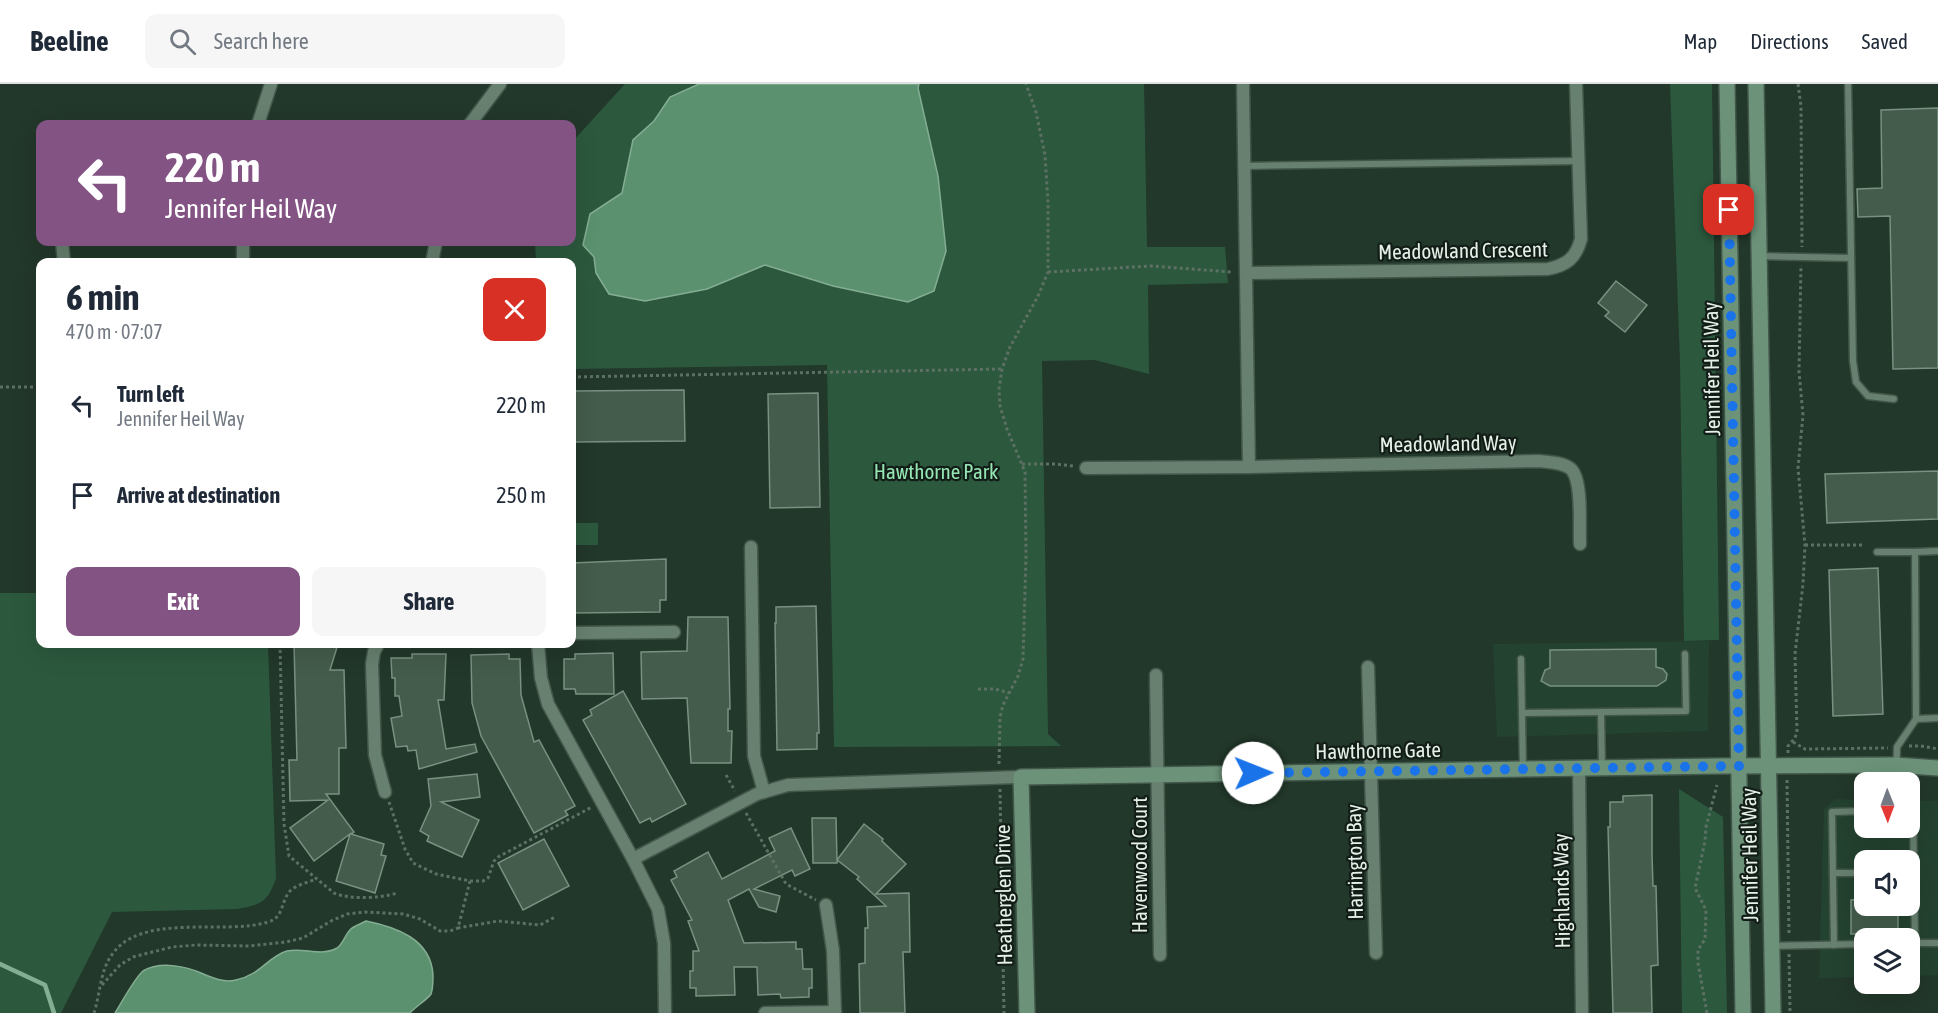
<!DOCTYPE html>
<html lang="en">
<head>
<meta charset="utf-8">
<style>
  :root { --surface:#fff; --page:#f6f6f7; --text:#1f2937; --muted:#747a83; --line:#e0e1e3; --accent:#835384 }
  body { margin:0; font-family:"Asap Condensed",sans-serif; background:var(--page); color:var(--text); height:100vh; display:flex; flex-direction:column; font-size:22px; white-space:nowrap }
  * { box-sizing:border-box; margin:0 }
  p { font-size:20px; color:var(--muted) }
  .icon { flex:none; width:33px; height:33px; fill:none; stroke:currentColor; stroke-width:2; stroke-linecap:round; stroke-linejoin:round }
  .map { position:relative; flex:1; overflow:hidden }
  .side { position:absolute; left:36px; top:174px; width:540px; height:390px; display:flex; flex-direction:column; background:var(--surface); border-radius:12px; box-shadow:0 6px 24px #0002 }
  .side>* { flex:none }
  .banner { position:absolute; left:36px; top:36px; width:540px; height:126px; border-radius:12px; box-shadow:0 6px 24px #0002; background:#835384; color:#fff; overflow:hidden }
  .needle { width:39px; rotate:179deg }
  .tools { position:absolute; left:1854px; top:688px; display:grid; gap:12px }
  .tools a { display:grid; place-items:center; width:66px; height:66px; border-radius:12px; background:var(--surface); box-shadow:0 6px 24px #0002; font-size:30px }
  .pin { position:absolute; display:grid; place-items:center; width:51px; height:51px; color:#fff; margin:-26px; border-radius:12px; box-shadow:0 3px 9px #0006 }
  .me { position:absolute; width:66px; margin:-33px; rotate:89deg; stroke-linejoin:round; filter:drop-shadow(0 0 4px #0008) }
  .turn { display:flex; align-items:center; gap:21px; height:126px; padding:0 30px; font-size:27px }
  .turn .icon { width:78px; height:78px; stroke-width:2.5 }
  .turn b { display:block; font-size:42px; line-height:51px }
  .round { display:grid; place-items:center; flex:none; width:63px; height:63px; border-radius:12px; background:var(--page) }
  .overview { display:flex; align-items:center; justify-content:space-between; height:102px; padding:0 30px }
  h1 { font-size:36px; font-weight:700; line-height:45px }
  .cta { display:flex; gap:12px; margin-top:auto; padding:12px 30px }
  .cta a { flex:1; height:69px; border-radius:12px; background:var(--accent); color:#fff; font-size:24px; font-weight:700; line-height:69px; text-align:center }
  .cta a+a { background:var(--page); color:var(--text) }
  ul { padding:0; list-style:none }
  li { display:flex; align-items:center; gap:18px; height:90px; padding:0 30px }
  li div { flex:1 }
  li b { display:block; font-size:22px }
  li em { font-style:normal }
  header { display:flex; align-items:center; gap:36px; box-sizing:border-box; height:84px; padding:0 30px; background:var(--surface); border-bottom:2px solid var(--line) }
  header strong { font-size:28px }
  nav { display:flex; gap:33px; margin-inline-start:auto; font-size:21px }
  .search { width:420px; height:54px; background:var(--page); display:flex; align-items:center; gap:15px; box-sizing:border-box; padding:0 21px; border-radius:12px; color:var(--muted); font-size:22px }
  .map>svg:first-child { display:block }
</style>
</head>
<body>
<header>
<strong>Beeline</strong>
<div class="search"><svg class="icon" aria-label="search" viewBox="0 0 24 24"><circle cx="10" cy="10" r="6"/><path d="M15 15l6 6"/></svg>Search here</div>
<nav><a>Map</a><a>Directions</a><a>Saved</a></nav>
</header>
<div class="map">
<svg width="1938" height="929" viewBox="0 0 1938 929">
  <rect width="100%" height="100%" fill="#22382a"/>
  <g fill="#244230" fill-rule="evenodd">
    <polygon points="1709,557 1708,647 1497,653 1493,560"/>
    <path d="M1835,715L1864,716V744H1910V717H1938V891L1910,892V855H1864V893L1819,894L1824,725ZM1864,777H1910V822H1864Z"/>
  </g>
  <g fill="#2c593e">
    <polygon points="625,0 1144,0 1147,163 1225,163 1228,199 1148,201 1149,290 1095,276 1042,277 1048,650 1061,662 834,663 827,281 572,285 572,178 536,178 535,158 572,158 572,58"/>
    <polygon points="1670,0 1712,0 1719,556 1684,557 1680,279"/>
    <rect x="572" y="439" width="26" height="22"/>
    <path d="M0,509H40V560H268L276,794C268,818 261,821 237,825L112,828L61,929H0Z"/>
    <polygon points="1679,705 1723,733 1727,929 1682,929"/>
  </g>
  <g fill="#5b916f" stroke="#84ae93" stroke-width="1.5">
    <polygon points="699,0 919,0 918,4 938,92 946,167 934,207 908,218 833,202 765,181 707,205 645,217 609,210 596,189 594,173 583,161 590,130 622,109 633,56 654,37 670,13"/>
    <path d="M366,837C396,843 431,855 433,891C433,896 433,905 431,910C428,915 415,923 410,929H115C120,921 136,892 143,887C160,877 185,882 201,889C213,894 223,899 236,896C261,891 267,873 287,867C303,863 322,873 337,864C343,860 345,851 350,846C353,842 361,840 366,837Z"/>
  </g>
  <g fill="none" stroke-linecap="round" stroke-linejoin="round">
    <polyline stroke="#84ae93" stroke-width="4.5" points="0,880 45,901 54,929"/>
  </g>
  <g fill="#445c4c" stroke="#789180" stroke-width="1.5">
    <polygon points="1938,24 1938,284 1893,285 1890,132 1858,133 1857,105 1882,104 1881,26"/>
    <polygon points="1616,197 1647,221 1625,248 1605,232 1609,228 1598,219"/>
    <polygon points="684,306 685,357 572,358 572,307"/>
    <polygon points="818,309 820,423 770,424 768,310"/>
    <polygon points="1938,387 1938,435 1827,439 1825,390"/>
    <polygon points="666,475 666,516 660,516 660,528 572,529 572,479"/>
    <polygon points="1878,484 1883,630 1833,632 1829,486"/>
    <polygon points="816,522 819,649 817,649 817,665 777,666 775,539 776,539 776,523"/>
    <polygon points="688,533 728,533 730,625 728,625 728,647 732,647 731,679 691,679 687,614 642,615 641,568 687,567"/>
    <polygon points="294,560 338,560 330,586 344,586 346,664 339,664 339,710 326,710 354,748 351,750 384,760 381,771 386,772 375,809 336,797 350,750 314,777 290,744 328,716 290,717 289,676 297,676"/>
    <polygon points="1656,565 1656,583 1663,585 1667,590 1666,596 1657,602 1550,602 1541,597 1545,586 1550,584 1550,566"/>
    <polygon points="613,569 614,610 576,610 575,605 564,605 564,575 575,575 575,570"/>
    <polygon points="412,570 446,570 444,616 438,616 446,665 475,660 477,668 419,685 416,666 408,667 407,662 396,663 391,634 402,632 399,612 395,612 395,594 392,594 391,574 412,574"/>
    <polygon points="509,570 509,575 520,575 521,611 534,658 539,656 575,722 565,727 568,731 534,749 481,652 472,619 471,571"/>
    <polygon points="623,607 686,720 652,738 650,734 640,739 583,636 592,631 590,626"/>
    <polygon points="477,690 480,713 441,718 479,736 462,773 427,757 429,752 420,747 431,722 428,695"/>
    <polygon points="1652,711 1652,771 1653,802 1656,802 1658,881 1651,882 1652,929 1613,929 1608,743 1610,743 1610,718 1623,718 1623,712"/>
    <polygon points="812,734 836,734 837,776 864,740 883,755 882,757 906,780 876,810 909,809 910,868 903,868 905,929 860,929 859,880 865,879 865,844 868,844 867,823 886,822 857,795 859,793 837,776 837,779 813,779"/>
    <polygon points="791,744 810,785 795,792 792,786 754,805 780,812 776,828 759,823 749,805 728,816 744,859 796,858 796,865 802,865 803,885 812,885 812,904 809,904 809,913 781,914 780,910 758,911 757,883 734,883 735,911 696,912 696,904 690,904 690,887 693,887 693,867 699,867 688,837 692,836 671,796 677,793 674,787 708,768 722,795 775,767 769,754"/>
    <polygon points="544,755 569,802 523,826 498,779"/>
    <polygon points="1864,815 1864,822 1898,822 1898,849 1851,850 1851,816"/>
  </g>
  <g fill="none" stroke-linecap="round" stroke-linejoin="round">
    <g stroke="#42564a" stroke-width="9">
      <g id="lane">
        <polyline points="1848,0 1853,277 1856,298 1868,312 1894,315"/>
        <polyline points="1244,82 1578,77"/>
        <polyline points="1759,172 1851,174"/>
        <polyline points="1877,468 1915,468"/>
        <polyline points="1521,575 1523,685"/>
        <polyline points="1601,628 1602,684"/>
        <polyline points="1522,629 1686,627 1685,570"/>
        <polyline points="1916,635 1915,468 1938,467"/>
        <polyline points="1896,699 1897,663 1916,635 1938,634"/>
        <polyline points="1910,726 1913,726 1915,859"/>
        <polyline points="1833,789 1864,789"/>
        <polyline points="1910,859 1938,859"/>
        <polyline points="1834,861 1832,728 1864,727"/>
        <polyline points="1772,862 1864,860"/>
      </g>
    </g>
    <g stroke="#42564a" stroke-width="15">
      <g id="street">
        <polyline points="1243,0 1249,383"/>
        <polyline points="258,40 271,0"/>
        <polyline points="470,40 500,0"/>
        <polyline points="62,158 64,178"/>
        <polyline points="243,178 243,158"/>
        <polyline points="432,178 436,158"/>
        <path d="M1246,189L1548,185C1567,181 1576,174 1581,155L1576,0"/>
        <path d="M1086,384L1249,383L1539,377C1549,378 1563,378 1571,385C1583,397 1579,443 1580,460"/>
        <polyline points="751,463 754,672 764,708"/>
        <polyline points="572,549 674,548"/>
        <polyline points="378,560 374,568 372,580 375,671 385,708"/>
        <polyline points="538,560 541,594 548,620 633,775 658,825 664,859 665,929"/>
        <polyline points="1368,583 1376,869"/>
        <polyline points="1156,591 1160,871"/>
        <polyline points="1579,685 1582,929"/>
        <polyline points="633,775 757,710 788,701 1021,693"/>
        <polyline points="826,821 833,867 835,929"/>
        <polyline points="765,929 835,928"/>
      </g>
    </g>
    <g stroke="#42564a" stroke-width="18">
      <g id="secondary">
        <polyline points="1727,0 1743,929"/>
        <polyline points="1756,0 1773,929"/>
        <polyline points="1027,929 1021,693 1720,682 1895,681 1938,684"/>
      </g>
    </g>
    <g stroke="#5c7063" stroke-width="3" stroke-dasharray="3 3" stroke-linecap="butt">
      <polyline points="1798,0 1801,22 1802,163"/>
      <polyline points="1048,188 1151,182 1232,188"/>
      <polyline points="572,293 1002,285"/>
      <polyline points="0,303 40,303"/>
      <polyline points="1022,380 1055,380 1073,382"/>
      <polyline points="1805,461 1864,461"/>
      <path d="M280,560L284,740L289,772L334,809C351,816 380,814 398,809"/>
      <polyline points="978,605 995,605 1009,609"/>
      <polyline points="1793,658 1805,665 1888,664"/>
      <polyline points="1909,662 1921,662 1938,665"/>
      <polyline points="1788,669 1788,662 1795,654 1797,648 1795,570 1803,500 1805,461 1798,384 1803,331 1799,288 1801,181"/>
      <polyline points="999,680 1000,633 1003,621 1018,592 1023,575 1026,472 1025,388 1007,345 1000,322 999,305 1002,285 1010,263 1038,212 1048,188 1048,118 1045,71 1036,28 1026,0"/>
      <polyline points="726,691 735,707"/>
      <polyline points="1787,696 1789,852"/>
      <polyline points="1000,705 1004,929"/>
      <polyline points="389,718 405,765 413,779 436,790 470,797 483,797 488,794 494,777 498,773 592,723"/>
      <polyline points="746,729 786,800 816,816"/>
      <polyline points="470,797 458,844 498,837 540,841 555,833"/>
      <polyline points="1789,870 1790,929"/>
      <polyline points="102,901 120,881 133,873 172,863 196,861 249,862 286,858 303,854 331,837 347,830 365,828 403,830 420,835 440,847 450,847 458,844"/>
      <path d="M94,929C100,911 100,888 111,872C140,827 225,852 268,838C285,833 280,817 291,806C297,801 309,798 316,795"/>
      <polyline points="1707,929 1698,879 1698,866 1705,855 1706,826 1695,804 1705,757 1706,743 1717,701"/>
    </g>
    <use href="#lane" stroke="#67806f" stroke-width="6"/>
    <use href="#street" stroke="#67806f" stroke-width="12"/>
    <use href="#secondary" stroke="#6c937a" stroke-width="15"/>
  </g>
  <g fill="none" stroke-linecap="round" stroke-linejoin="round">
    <polyline stroke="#1a73e8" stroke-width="10" stroke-dasharray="0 18" points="1253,689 1739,682 1729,126"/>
  </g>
  <g text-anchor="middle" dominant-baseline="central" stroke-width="4.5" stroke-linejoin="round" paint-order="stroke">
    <g font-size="21" fill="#e4f1e8" stroke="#131d17">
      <text transform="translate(1463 166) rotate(-1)">Meadowland Crescent</text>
      <text transform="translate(1711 285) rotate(-91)">Jennifer Heil Way</text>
      <text transform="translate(1448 359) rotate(-1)">Meadowland Way</text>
      <text transform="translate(1378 666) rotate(-1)">Hawthorne Gate</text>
      <text transform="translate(1749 771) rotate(-91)">Jennifer Heil Way</text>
      <text transform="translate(1354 778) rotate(-91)">Harrington Bay</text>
      <text transform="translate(1139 781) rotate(-90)">Havenwood Court</text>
      <text transform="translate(1561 807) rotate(-91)">Highlands Way</text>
      <text transform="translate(1003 811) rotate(-91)">Heatherglen Drive</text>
    </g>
    <g font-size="21" fill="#95e6b4" stroke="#131d17">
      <text x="936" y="387">Hawthorne Park</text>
    </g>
  </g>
</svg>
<div class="tools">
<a><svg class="needle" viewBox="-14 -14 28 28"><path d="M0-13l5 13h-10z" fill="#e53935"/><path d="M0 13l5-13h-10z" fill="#747a83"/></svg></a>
<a><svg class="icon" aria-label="sound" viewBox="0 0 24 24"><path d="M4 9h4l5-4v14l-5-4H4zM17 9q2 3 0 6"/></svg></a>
<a><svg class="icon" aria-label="layers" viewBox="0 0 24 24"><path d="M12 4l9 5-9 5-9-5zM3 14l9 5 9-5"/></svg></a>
</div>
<div class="pin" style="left:1729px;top:126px;background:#d93025"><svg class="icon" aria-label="arrive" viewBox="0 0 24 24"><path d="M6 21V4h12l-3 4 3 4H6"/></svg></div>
<svg class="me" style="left:1253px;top:689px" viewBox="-20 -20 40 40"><circle r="19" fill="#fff"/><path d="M0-13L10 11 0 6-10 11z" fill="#1a73e8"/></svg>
<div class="banner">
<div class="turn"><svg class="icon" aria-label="left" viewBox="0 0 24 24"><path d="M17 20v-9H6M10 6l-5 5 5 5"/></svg><div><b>220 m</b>Jennifer Heil Way</div></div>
</div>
<section class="side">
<div class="overview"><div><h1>6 min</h1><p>470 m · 07:07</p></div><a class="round" style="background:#d93025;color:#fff"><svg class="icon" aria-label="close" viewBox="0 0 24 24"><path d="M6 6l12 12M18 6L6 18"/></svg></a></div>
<ul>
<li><svg class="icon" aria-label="left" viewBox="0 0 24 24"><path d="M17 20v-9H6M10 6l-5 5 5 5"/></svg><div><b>Turn left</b><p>Jennifer Heil Way</p></div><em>220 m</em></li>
<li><svg class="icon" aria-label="arrive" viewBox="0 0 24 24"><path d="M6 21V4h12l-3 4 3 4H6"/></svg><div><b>Arrive at destination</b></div><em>250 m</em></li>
</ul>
<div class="cta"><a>Exit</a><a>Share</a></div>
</section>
</div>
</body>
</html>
